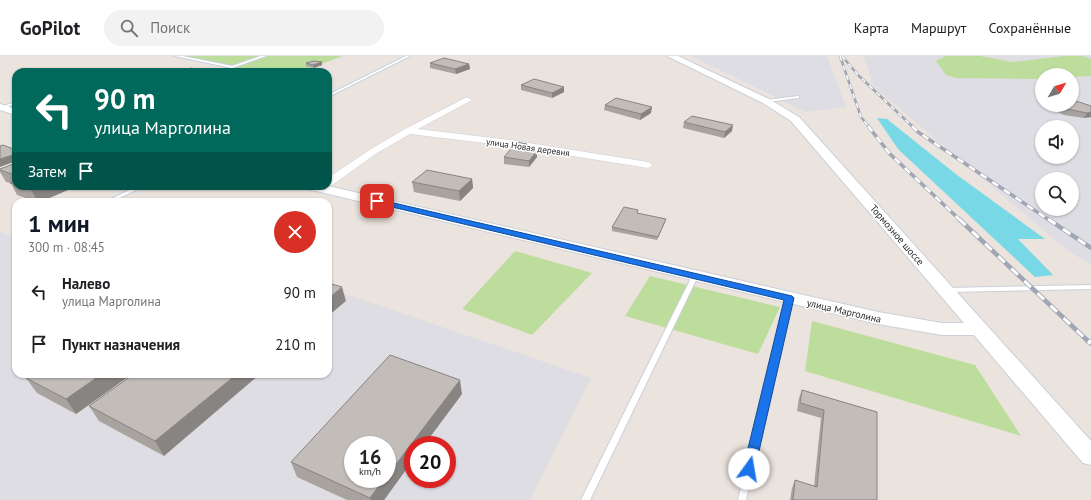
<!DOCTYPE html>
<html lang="ru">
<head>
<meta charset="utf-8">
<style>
  :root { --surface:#fff; --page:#f2f2f2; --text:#202124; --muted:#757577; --line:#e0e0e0; --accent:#111827 }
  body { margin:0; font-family:"PT Sans",sans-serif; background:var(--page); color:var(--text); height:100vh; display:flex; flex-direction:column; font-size:15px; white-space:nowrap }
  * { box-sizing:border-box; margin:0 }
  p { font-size:13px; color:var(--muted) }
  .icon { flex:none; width:22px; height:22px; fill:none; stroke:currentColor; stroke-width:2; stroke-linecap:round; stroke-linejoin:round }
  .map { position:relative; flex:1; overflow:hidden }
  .drawer { position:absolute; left:12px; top:142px; width:320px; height:180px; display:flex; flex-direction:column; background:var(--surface); border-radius:12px; box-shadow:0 1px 3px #0004 }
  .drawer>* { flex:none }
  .guide { position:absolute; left:12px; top:12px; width:320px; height:122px; border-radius:12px; box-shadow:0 1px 3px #0004; background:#00695c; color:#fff; overflow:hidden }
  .needle { width:26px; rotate:52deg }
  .controls { position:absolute; left:1035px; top:12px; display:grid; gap:8px }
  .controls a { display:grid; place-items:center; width:44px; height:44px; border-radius:50%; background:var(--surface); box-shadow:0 1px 3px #0004; font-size:20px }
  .speed { position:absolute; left:344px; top:380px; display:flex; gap:8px; font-size:20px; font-weight:700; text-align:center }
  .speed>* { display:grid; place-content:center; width:52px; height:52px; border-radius:50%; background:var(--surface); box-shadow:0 1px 3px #0004; line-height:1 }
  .speed small { font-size:10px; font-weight:400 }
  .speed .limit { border:6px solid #d22; background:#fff; color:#111 }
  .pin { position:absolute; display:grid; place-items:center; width:34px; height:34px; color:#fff; margin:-17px; border-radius:8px; box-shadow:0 2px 6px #0006 }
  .me { position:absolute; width:44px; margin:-22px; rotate:13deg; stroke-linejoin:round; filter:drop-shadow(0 0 3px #0008) }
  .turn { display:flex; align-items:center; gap:14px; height:84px; padding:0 16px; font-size:18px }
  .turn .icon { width:52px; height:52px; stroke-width:2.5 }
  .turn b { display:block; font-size:28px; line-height:34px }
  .then { display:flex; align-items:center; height:38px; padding:0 16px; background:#0003; gap:8px; font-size:15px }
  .round { display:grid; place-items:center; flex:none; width:42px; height:42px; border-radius:21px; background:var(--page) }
  .summary { display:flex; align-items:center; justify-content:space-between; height:68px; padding:0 16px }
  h1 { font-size:24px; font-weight:600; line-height:30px; color:var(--accent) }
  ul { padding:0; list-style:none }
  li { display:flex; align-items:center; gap:12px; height:52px; padding:0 16px }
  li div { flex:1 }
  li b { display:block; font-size:15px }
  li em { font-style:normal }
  header { display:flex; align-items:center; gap:24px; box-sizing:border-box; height:56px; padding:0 20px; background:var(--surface); border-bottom:1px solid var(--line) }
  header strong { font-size:19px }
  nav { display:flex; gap:22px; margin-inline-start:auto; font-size:14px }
  .search { width:280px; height:36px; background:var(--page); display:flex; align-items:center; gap:10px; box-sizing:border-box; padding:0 14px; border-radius:22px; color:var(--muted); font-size:15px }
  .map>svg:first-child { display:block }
</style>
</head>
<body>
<header>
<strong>GoPilot</strong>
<div class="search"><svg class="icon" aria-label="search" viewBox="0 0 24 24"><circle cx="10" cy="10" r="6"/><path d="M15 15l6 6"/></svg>Поиск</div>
<nav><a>Карта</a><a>Маршрут</a><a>Сохранённые</a></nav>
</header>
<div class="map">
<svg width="1091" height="444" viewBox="0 0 1091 444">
  <rect width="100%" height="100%" fill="#ebe3dd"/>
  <g fill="#dedde4" fill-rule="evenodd">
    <polygon points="691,0 827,0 846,51 806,56"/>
    <path d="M864,0H1091V209L1067,194L873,30ZM1042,19H1072V49H1042ZM1042,71H1072V101H1042ZM1042,123H1072V153H1042Z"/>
    <path d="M0,176L16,182V318H328V232L591,322L530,444H0ZM353,389H387V423H353ZM413,389H447V423H413Z"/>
  </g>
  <g fill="#bddd9d">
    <polygon points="172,0 343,0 300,16 257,16"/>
    <polygon points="946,0 980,0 1013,6 1064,0 1083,0 1091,3 1091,20 1072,21 1072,19 1042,19 1042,23 956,22 946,19 936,5"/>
    <polygon points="515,195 592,217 532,279 462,253"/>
    <polygon points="650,220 780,251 758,298 625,260"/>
    <polygon points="812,265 975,309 1021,380 805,315"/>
  </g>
  <polygon fill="#78d8e5" points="877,62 887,63 957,119 1045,183 1018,183 1053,219 1035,221 898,93"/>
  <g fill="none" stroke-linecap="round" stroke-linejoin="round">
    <g stroke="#cbd0da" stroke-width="2">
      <g id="service">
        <polygon points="175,0 182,0 232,10 261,0 266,0 232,12"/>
        <polygon points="406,0 410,0 328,41 328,39"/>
        <polygon points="798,40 799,40 799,42 766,46 764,45 766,44"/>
        <polygon points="16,46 16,48 0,53 0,51"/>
        <polygon points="138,130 144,130 111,146 105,146"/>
        <polygon points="695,218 698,220 590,444 581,444 692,220"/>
        <polygon points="1091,229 1091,233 949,236 946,234 949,232"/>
        <polygon points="789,240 792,242 746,444 738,444 786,242"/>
      </g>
    </g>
    <g stroke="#cbd0da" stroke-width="1">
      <polygon id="minor" points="465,42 468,42 472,44 418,73 510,84 648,106 653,109 648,112 510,90 410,78 377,97 332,129 328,130 328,122 371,93 405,73"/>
    </g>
    <g stroke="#cbd0da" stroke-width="2">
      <g id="tertiary">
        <polygon points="667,0 678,0 769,43 799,61 1091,385 1091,409 1083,407 974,279 942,279 878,268 312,134 307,133 306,130 328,130 878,256 942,267 964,267 791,65 763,47"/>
        <polygon points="0,48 16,53 16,59 0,54"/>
      </g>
    </g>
    <use href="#service" fill="#fff" fill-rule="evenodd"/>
    <use href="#minor" fill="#fff" fill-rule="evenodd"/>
    <use href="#tertiary" fill="#fff" fill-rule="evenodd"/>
    <g stroke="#a0a6b3" stroke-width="2.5">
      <g id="rail-far3">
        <polyline points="840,0 861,61 869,71"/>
        <polyline points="842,0 858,19 913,71"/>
      </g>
    </g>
    <g stroke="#a0a6b3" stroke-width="3.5">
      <g id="rail-far2">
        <polyline points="868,70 890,98 960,164"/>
        <polyline points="912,70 918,76 1049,164"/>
      </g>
    </g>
    <g stroke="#a0a6b3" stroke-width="4.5">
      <g id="rail-far1">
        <polyline points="959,163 1089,286"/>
        <polyline points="1048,163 1091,192"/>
      </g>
    </g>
    <g stroke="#a0a6b3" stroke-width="5.5">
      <polyline id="rail" points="1088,285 1091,287"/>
    </g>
    <use href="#rail-far3" stroke="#fff" stroke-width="1.5" stroke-dasharray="5" stroke-linecap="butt"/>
    <use href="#rail-far2" stroke="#fff" stroke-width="2.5" stroke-dasharray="7" stroke-linecap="butt"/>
    <use href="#rail-far1" stroke="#fff" stroke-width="3" stroke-dasharray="9" stroke-linecap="butt"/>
    <use href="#rail" stroke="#fff" stroke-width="4" stroke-dasharray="12" stroke-linecap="butt"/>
  </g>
  <g fill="#a8a39f">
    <polygon points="306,7 322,9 314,12 306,10"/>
    <polygon points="430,7 469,8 470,13 456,18 430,12"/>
    <polygon points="521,29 564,31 564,36 552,42 521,34"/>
    <polygon points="605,49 651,57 640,64 604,54"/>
    <polygon points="1057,49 1091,50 1091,61 1084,62 1064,59 1056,55 1055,52"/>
    <polygon points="684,66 732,75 724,82 683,72"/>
    <polygon points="527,88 528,94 537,95 537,101 529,111 504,108 504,101"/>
    <polygon points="16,107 16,130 77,130 40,146 37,146 17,139 11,127 6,126 0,116 0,113"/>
    <polygon points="472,123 473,132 460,145 414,136 412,126"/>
    <polygon points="638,157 665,166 657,184 612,175 612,171"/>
    <polygon points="132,318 76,358 37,337 26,322"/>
    <polygon points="165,321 164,400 99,365 89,350"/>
    <polygon points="802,334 877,356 877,444 790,444 792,432 795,424 814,430 821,362 797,355 799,342"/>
    <polygon points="462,338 424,389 413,389 413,404 384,444 347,444 297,421 291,406"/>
  </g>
  <g fill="#888482">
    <polygon points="322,6 322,9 314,12 313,9"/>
    <polygon points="469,8 470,13 456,18 455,13"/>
    <polygon points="564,31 564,36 552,42 552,37"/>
    <polygon points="652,51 651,57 640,64 641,58"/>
    <polygon points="1091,56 1091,61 1084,62 1087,57"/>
    <polygon points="733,69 732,75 724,82 725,76"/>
    <polygon points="527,88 528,94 523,93"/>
    <polygon points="537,95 537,101 529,111 529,105"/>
    <polygon points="16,98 16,105 0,111 0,103"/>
    <polygon points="16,117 16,126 12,118"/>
    <polygon points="472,123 473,132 460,145 459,135"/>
    <polygon points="42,130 77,130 40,146 38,146 31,134"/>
    <polygon points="342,231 346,245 328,260 328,243"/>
    <polygon points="102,318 132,318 76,358 66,343"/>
    <polygon points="237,318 260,318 164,400 155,385"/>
    <polygon points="460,324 462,338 424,389 413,389 413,404 384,444 371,444 370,442 384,423 387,423 387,420"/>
  </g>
  <g fill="#c3bdb9" stroke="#888482">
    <polygon points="444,2 469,8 455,13 430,7"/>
    <polygon points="314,5 322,6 313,9 306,7"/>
    <polygon points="191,12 201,14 196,16 180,16"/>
    <polygon points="95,13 108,16 87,16"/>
    <polygon points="534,23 564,31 552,37 521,29"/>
    <polygon points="616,42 652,51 641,58 605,49"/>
    <polygon points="1072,45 1079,46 1091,50 1091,56 1087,57 1067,53 1059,49 1072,49"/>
    <polygon points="692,60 733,69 725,76 684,66"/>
    <polygon points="517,86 527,88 523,93 537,95 529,105 504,101"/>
    <polygon points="3,89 16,94 16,98 0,103 0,90"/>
    <polygon points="16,107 16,117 12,118 0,114 0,113"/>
    <polygon points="427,114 472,123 459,135 412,126"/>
    <polygon points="16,124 16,129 10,127"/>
    <polygon points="19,130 42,130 31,134"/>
    <polygon points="624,151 638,154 637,157 666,163 658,181 612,171"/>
    <polygon points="328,227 342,231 328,243"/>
    <polygon points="390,299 460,324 387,420 387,389 353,389 353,423 384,423 370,442 291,406"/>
    <polygon points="33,318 102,318 66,343 26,322"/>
    <polygon points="134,318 158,318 165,321 169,318 237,318 155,385 89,350"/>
    <polygon points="802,334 877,356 877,444 793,444 795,424 817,431 824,354 800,347"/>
  </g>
  <polygon fill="#1a73e8" stroke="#114b97" points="377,143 792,240 794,242 754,417 749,419 745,417 743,413 784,244 375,147 374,145"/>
  <g text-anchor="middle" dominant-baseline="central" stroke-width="3" stroke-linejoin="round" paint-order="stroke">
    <g font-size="9" fill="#2a2a2a" stroke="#fff">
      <text transform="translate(528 91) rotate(8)">улица Новая деревня</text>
    </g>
    <g font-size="10" fill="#2a2a2a" stroke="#fff">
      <text transform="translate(897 179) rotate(49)">Тормозное шоссе</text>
      <text transform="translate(844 255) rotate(13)">улица Марголина</text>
    </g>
  </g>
</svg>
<div class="controls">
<a><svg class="needle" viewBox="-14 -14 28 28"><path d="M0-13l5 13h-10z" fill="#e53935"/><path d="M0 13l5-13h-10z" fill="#757577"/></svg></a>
<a><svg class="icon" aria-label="sound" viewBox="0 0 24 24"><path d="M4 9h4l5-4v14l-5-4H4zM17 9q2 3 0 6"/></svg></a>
<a><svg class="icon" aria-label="search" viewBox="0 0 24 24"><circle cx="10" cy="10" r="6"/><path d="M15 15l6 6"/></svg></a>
</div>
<div class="speed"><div>16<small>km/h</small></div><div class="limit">20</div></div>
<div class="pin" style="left:377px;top:145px;background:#d93025"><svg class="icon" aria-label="arrive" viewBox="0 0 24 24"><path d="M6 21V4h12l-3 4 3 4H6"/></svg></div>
<svg class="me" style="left:749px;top:413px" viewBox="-20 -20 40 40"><circle r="19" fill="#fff"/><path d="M0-13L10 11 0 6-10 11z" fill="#1a73e8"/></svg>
<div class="guide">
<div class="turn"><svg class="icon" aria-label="left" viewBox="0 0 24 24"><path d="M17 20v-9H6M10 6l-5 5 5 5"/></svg><div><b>90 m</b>улица Марголина</div></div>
<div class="then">Затем<svg class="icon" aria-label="arrive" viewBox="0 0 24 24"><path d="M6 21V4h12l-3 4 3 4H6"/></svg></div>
</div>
<section class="drawer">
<div class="summary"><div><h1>1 мин</h1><p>300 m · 08:45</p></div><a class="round" style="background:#d93025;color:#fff"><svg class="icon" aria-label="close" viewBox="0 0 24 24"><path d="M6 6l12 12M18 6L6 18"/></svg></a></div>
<ul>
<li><svg class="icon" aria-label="left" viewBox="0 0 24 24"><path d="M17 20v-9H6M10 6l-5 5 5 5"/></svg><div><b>Налево</b><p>улица Марголина</p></div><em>90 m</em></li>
<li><svg class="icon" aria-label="arrive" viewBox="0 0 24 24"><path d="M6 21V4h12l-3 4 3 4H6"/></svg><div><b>Пункт назначения</b></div><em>210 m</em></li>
</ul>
</section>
</div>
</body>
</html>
